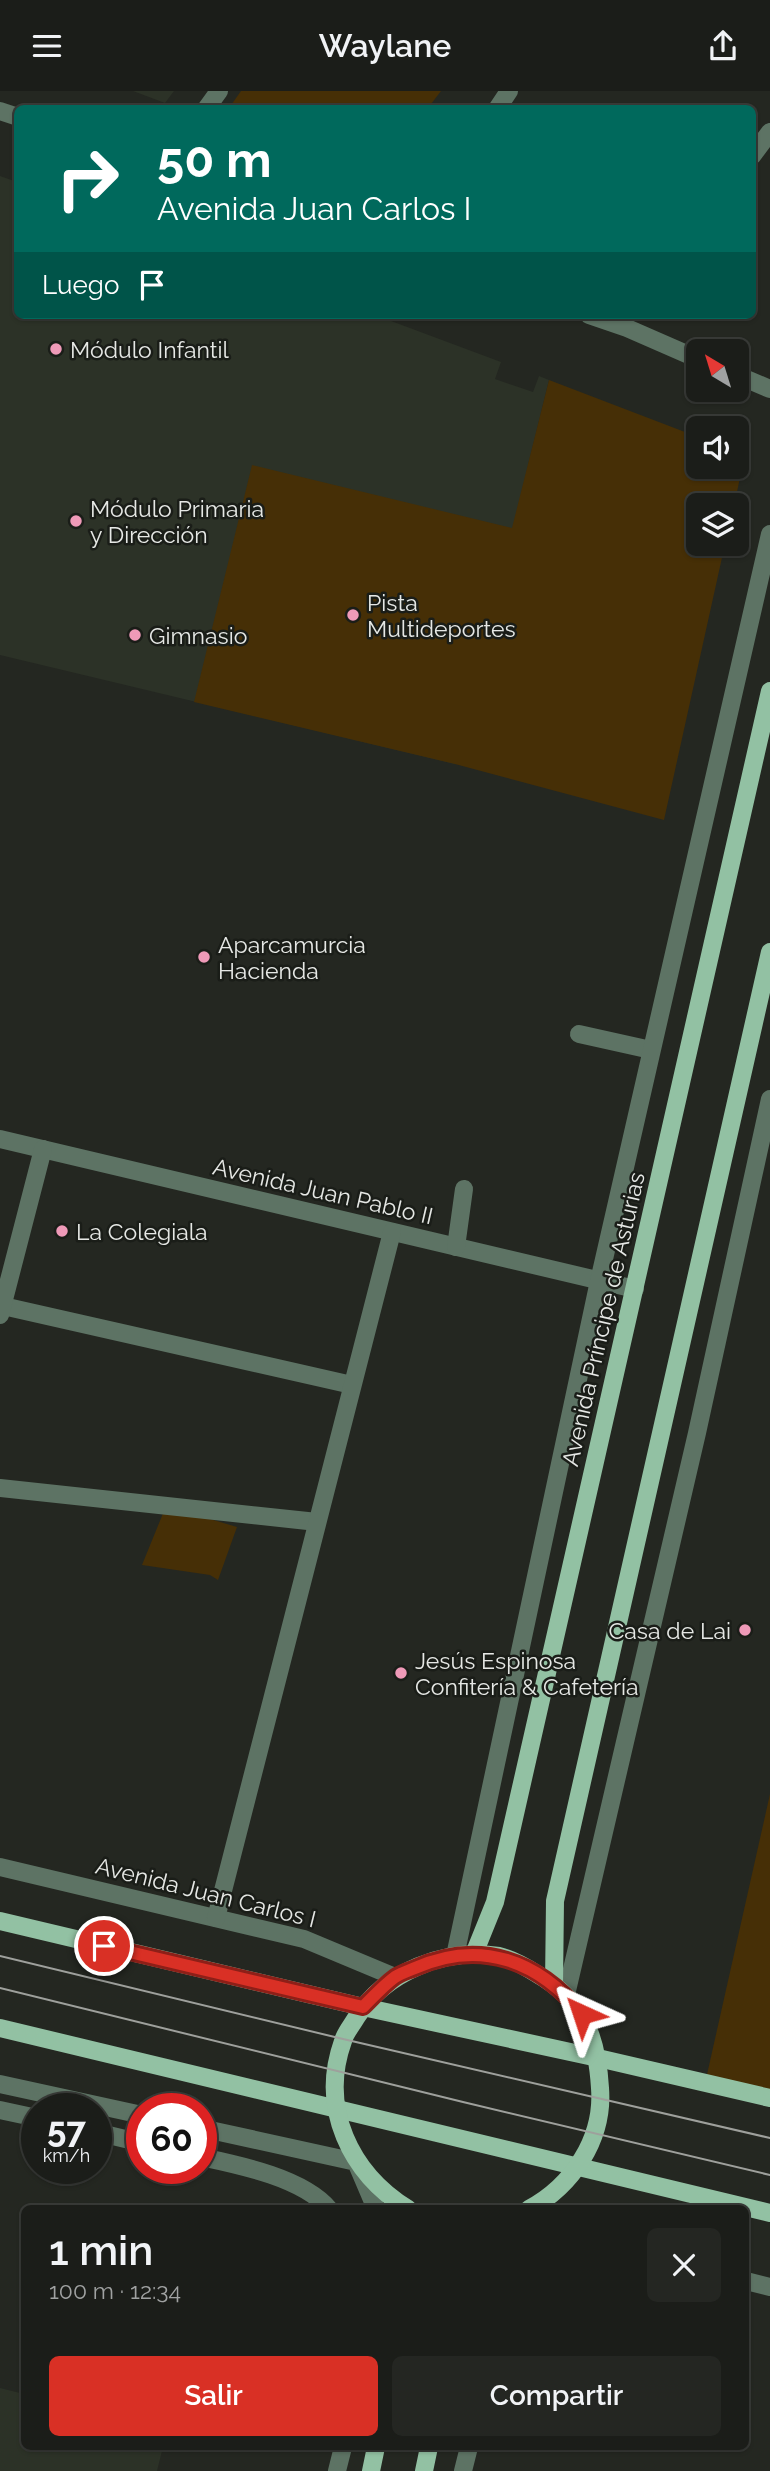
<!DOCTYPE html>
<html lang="es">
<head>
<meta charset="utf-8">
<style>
  :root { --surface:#1b1d19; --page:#242622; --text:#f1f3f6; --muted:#a0a2a2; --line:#393b38; --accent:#d93025 }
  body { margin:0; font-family:Raleway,sans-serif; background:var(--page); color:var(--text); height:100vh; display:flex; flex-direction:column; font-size:26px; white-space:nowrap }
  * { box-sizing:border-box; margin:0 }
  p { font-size:23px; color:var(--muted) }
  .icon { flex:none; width:38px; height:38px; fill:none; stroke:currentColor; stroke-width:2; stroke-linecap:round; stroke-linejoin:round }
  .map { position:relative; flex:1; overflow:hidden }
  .drawer { position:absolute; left:21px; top:2114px; width:728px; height:245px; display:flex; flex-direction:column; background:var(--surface); border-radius:10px; box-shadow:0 2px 5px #0004,0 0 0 2px var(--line) }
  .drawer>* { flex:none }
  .guide { position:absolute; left:14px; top:14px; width:742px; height:214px; border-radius:10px; box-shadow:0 2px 5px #0004,0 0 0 2px var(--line); background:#00695c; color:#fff; overflow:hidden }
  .needle { width:46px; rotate:322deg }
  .buttons { position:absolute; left:686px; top:248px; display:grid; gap:14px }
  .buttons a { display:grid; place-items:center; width:63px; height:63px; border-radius:10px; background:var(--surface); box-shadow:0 2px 5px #0004,0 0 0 2px var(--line); font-size:35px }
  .speed { position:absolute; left:21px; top:2002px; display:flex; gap:14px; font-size:35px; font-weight:700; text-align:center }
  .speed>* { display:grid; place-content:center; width:91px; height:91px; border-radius:50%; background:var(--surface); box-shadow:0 2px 5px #0004,0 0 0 2px var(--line); line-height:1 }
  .speed small { font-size:18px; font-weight:400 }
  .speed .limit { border:10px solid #d22; background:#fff; color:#111 }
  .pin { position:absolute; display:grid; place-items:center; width:60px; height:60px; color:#fff; margin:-30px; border:4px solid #fff; border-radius:50%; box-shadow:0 2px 7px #0007 }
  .me { position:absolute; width:77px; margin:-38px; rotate:318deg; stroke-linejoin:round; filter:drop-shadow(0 0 5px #0008) }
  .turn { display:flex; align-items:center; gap:24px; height:147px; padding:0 28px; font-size:32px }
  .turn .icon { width:91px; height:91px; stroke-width:2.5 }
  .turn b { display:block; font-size:49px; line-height:60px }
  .then { display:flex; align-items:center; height:66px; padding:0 28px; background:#0003; gap:14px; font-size:26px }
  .round { display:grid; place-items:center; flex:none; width:74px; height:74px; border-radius:10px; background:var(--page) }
  .head { display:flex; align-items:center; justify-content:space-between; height:119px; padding:0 28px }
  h1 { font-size:42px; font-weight:600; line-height:52px }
  .button { display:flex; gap:14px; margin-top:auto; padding:14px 28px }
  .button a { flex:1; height:80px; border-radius:10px; background:var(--accent); color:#fff; font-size:28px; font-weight:600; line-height:80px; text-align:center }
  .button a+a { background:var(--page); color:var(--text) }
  header { display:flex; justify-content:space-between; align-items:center; height:91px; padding:0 28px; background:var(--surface); font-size:32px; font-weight:600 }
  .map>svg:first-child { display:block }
</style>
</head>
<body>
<header><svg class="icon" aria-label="menu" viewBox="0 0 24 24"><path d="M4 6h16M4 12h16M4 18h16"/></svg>Waylane<svg class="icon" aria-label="share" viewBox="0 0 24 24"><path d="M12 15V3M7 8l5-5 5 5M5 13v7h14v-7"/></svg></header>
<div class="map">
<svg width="770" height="2380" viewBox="0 0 770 2380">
  <rect width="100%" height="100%" fill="#242721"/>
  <g fill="#2c3227">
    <polygon points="133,0 174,0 165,12"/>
    <polygon points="0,85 17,91 18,224 375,224 501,271 495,288 533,301 539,285 549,289 455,673 0,564"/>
    <polygon points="0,2297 24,2303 24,2356 163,2356 157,2380 0,2380"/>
  </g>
  <g fill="#462f06">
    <polygon points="241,0 441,0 428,17 229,17"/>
    <polygon points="549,289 698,346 698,376 737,376 737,360 745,363 734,415 698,415 698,453 725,453 664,729 455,673 194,611 252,374 512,437"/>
    <polygon points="166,1415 237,1436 218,1489 210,1484 142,1474"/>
    <polygon points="770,1703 770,2005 706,1988"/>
  </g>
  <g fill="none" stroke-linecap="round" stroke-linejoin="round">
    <g stroke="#5d7364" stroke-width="18">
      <polyline points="206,18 219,0"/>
      <polyline points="497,18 509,0"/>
      <polyline points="0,20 18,26"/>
      <polyline points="752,65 770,41"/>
      <polyline points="589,224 627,237 698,268"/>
      <polyline points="737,284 770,298"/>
      <polyline points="579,943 651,959"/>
      <polyline points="0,1048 635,1198"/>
      <polyline points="456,1156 464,1098"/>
      <polyline points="3,1215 352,1294"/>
      <polyline points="0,1224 43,1058"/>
      <polyline points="0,1397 317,1431"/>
      <polyline points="0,1776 304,1848 395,1886"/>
      <polyline points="216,1827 392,1141"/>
      <polyline points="455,1865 599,1190 770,443"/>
      <polyline points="566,1904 697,1342 770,1008"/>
      <polyline points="0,1993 142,2024"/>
      <polyline points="0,2019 37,2027"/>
      <polyline points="201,2037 356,2071 376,2118"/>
      <polyline points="96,2041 142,2052"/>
      <path d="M201,2066C239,2074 303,2087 329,2118"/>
      <polyline points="746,2190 770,2196"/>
      <polyline points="337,2380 343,2356"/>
      <polyline points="463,2380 469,2356"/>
    </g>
    <g stroke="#92c1a3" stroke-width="18">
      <polyline points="0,1830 363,1916 598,1967 770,2007"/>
      <polyline points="474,1863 495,1811 770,600"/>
      <polyline points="554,1893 555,1810 770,861"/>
      <polyline points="0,1937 770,2122"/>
      <path d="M408,2118C350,2082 319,2017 343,1950C345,1942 352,1934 356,1927C386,1880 444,1857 499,1865C512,1868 526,1876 537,1883C584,1910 597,1946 600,1997C604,2048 572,2095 529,2118"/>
      <polyline points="371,2380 376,2356"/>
      <polyline points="424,2380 429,2356"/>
    </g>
    <g stroke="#9ea09c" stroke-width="2">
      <polyline points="0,1865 343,1948 770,2047"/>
      <polyline points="0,1897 463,2011 770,2084"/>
    </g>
  </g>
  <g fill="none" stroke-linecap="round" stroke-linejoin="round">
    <g stroke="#8d1f18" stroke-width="18">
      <path id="route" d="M104,1855L363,1916C373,1906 384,1894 395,1886C401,1882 408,1880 415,1877C480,1848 538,1869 582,1923"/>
    </g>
    <use href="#route" stroke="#d93025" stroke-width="12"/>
  </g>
  <g fill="#ef9ab8" stroke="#1a1d18" stroke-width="2.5">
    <circle cx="56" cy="258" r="7"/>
    <circle cx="76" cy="430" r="7"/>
    <circle cx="353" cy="524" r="7"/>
    <circle cx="135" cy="544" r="7"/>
    <circle cx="204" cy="866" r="7"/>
    <circle cx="62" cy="1140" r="7"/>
    <circle cx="745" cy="1539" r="7"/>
    <circle cx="401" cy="1582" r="7"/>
  </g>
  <g text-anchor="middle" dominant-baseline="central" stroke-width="5" stroke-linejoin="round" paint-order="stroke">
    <g font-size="23" fill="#e6e8e5" stroke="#1a1d18" text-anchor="start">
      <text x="70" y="258">Módulo Infantil</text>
      <text x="90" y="417">Módulo Primaria<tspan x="90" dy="26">y Dirección</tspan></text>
      <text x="367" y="511">Pista<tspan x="367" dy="26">Multideportes</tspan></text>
      <text x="149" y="544">Gimnasio</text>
      <text x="218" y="853">Aparcamurcia<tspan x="218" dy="26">Hacienda</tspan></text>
      <text x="76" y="1140">La Colegiala</text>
      <text x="731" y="1539" text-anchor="end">Casa de Lai</text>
      <text x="415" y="1569">Jesús Espinosa<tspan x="415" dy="26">Confitería &amp; Cafetería</tspan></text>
    </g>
    <g font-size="23" fill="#e6e8e5" stroke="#1a1d18">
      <text transform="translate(323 1100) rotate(13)">Avenida Juan Pablo II</text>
      <text transform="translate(603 1228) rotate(-77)">Avenida Príncipe de Asturias</text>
      <text transform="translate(206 1801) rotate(14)">Avenida Juan Carlos I</text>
    </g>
  </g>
</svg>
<div class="buttons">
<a><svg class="needle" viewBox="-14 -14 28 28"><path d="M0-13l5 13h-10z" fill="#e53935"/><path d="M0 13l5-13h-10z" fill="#a0a2a2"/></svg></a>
<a><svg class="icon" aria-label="sound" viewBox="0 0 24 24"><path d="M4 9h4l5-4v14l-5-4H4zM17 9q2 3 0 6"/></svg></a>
<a><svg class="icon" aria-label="layers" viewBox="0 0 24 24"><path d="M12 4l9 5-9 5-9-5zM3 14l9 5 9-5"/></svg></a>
</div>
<div class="speed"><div>57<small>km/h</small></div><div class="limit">60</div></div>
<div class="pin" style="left:104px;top:1855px;background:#d93025"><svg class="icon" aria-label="arrive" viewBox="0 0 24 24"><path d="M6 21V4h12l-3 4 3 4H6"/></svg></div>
<svg class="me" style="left:582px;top:1923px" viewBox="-20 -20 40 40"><path d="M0-17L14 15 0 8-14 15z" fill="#d93025" stroke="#fff" stroke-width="4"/></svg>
<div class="guide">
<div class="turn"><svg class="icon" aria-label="right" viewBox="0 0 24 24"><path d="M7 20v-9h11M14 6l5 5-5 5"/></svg><div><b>50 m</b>Avenida Juan Carlos I</div></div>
<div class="then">Luego<svg class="icon" aria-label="arrive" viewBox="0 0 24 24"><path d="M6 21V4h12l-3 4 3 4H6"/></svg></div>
</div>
<section class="drawer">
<div class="head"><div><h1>1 min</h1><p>100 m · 12:34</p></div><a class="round"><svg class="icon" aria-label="close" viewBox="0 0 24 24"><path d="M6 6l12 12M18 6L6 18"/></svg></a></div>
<div class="button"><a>Salir</a><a>Compartir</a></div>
</section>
</div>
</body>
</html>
